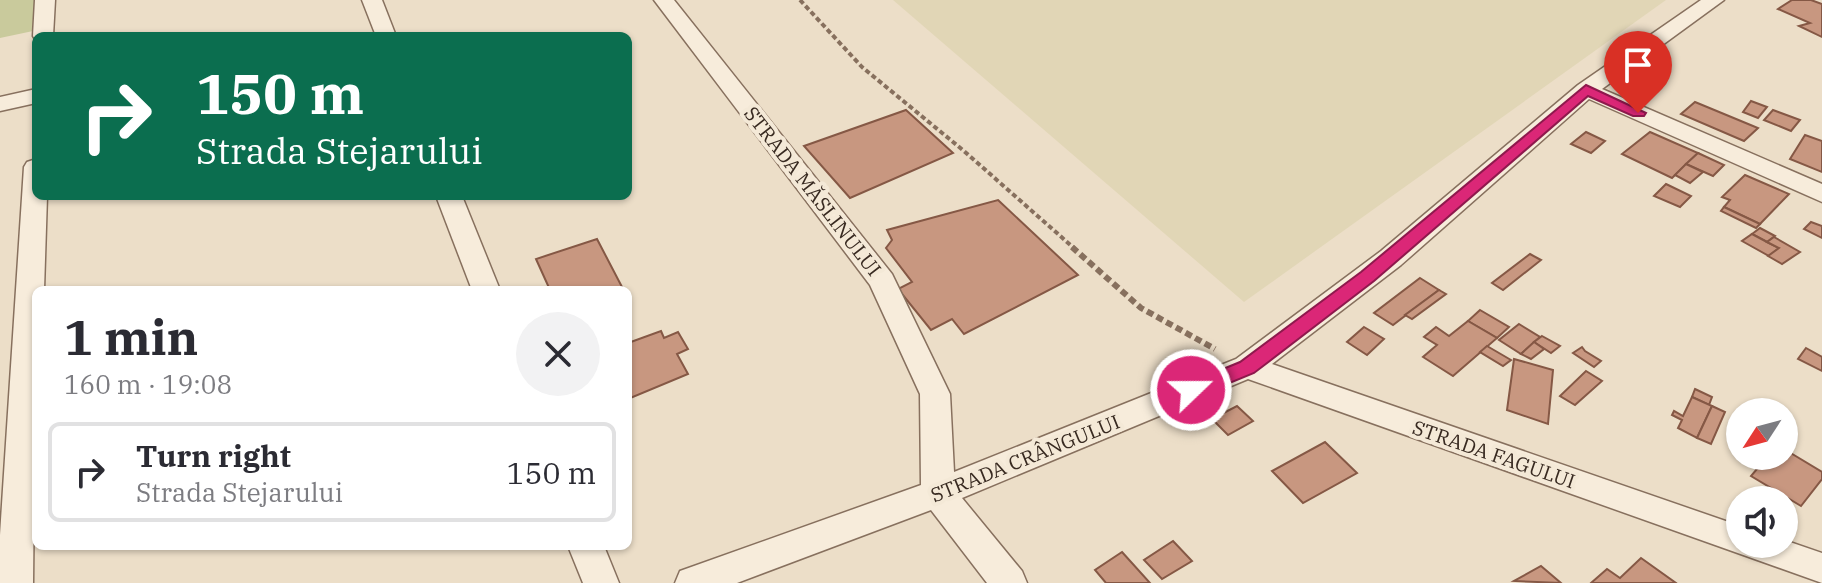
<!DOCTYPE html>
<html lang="en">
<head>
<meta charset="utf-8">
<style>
  :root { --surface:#fff; --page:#f2f2f3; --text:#2b2b33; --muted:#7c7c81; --line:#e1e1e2 }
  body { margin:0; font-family:"IBM Plex Serif",serif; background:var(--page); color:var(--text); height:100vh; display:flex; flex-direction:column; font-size:30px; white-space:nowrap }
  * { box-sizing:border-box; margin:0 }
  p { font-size:26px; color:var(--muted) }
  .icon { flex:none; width:44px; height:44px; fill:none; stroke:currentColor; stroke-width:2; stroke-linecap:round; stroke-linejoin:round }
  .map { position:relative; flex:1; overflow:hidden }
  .details { position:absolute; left:32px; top:286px; width:600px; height:264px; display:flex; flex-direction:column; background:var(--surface); border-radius:12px; box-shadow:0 2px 6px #0004 }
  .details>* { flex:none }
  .guide { position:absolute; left:32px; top:32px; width:600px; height:168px; border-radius:12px; box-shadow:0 2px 6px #0004; background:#0b6e4f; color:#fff; overflow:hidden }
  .needle { width:52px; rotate:234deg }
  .buttons { position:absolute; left:1726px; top:398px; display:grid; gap:16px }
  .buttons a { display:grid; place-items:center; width:72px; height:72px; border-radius:50%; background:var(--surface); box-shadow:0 2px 6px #0004; font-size:40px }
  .pin { position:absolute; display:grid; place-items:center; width:68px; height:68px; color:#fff; margin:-82px -34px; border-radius:50% 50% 50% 0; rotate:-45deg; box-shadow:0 0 8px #0007 }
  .pin .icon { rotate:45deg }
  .me { position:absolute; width:88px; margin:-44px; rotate:68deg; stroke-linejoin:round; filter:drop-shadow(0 0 6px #0008) }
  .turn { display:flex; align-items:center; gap:28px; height:168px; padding:0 32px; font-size:36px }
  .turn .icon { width:104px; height:104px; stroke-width:2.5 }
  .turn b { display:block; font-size:56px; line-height:68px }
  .round { display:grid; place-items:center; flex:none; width:84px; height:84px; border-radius:42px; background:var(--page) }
  .summary { display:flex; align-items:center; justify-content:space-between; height:136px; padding:0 32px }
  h1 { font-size:48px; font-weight:800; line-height:60px }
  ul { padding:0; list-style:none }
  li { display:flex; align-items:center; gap:24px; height:100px; margin:0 16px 12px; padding:0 16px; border:4px solid var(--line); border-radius:12px }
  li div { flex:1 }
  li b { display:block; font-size:30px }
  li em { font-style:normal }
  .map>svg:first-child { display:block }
</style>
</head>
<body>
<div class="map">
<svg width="1822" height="583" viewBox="0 0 1822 583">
  <rect width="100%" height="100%" fill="#ecdec8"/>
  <polygon fill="#e1d6b6" points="893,0 1666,0 1244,302"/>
  <polygon fill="#c9ca9c" points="0,0 35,0 33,31 0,38"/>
  <g fill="#c89780" stroke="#855845" stroke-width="2">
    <polygon points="1792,0 1811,0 1822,4 1822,37 1799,26 1810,23 1778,9"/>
    <polygon points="1751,101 1767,107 1758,118 1743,112"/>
    <polygon points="1695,102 1753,126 1758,128 1744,141 1681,114"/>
    <polygon points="906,110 953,153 850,198 804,146"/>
    <polygon points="1773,110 1800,120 1791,131 1764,120"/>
    <polygon points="1586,132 1605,141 1591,153 1571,144"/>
    <polygon points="1650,132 1698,153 1672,178 1622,154"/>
    <polygon points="1805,135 1822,141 1822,172 1790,159"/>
    <polygon points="1698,153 1724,165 1713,176 1686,164"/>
    <polygon points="1686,164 1703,172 1690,183 1675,175"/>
    <polygon points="1745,175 1789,194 1760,224 1724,207 1730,200 1722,197"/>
    <polygon points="1666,184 1691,196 1680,207 1654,196"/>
    <polygon points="998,200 1078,275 964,334 952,319 931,330 898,289 912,282 886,248 892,240 887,230"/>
    <polygon points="1724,207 1760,224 1756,228 1721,211"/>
    <polygon points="1811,222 1822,226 1822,238 1804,229"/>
    <polygon points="1760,228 1775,236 1767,242 1752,234"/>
    <polygon points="1752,234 1767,242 1779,248 1769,256 1742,241"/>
    <polygon points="1774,237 1800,252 1782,264 1768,256 1779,248 1767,242"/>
    <polygon points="597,239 622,287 614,290 550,290 536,259"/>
    <polygon points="1530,254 1541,260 1503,290 1492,283"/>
    <polygon points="1420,278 1439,290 1393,325 1374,313"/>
    <polygon points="1439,290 1446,294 1412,319 1405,315"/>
    <polygon points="1480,310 1509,327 1497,338 1468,321"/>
    <polygon points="1468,321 1497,338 1453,376 1423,357 1437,345 1424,337 1436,327 1449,336"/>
    <polygon points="1519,324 1540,337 1521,354 1499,340"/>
    <polygon points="1364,327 1384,339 1367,355 1347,342"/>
    <polygon points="661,331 664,338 678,332 688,349 677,354 688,374 628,399 628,343"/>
    <polygon points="1542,336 1560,346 1551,353 1534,342"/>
    <polygon points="1534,342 1544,349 1531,359 1521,354"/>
    <polygon points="1487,346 1511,360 1503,366 1480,352"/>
    <polygon points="1582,347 1585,351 1601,361 1594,367 1573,353"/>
    <polygon points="1806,348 1822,357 1822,371 1798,359"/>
    <polygon points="1514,359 1553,370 1548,424 1507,410"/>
    <polygon points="1586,371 1602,381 1575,405 1560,396"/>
    <polygon points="1695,389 1712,397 1709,405 1692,397"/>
    <polygon points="1692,397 1712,406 1697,438 1678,428 1682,420 1672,415 1674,411 1683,416"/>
    <polygon points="1237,406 1253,421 1228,435 1212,419"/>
    <polygon points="1712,406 1725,412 1711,444 1697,438"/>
    <polygon points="1325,442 1357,473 1303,503 1272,471"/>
    <polygon points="1784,449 1822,472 1822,479 1801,506 1751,476 1768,456 1784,456"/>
    <polygon points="1173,541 1192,561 1162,579 1144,560"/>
    <polygon points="1122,552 1150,583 1106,583 1095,570"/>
    <polygon points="1641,558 1676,583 1591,583 1607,569 1620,578"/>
    <polygon points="1541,566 1561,583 1514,581"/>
  </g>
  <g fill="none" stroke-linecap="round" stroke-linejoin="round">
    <g stroke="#87705e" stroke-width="3">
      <g id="minor">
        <polygon points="35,0 55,0 53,36 36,36 36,41 33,36"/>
        <polygon points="362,0 382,0 396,36 376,36"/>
        <polygon points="654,0 674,0 892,274 950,394 954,472 1236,359 1381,251 1578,85 1701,0 1724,0 1602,89 1822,184 1822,202 1589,99 1401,265 1272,364 1740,526 1740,544 1784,544 1784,540 1822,553 1822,583 1248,379 962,498 1022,571 1027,583 987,583 931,510 737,583 675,583 680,571 921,485 920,394 870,285"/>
        <polygon points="36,89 36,103 0,111 0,97"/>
        <polygon points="36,159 36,196 47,196 44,290 36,290 33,583 0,583 0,535 24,167 27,162"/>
        <polygon points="436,196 462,196 500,290 472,290"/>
        <polygon points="568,546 604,546 619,583 583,583"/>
      </g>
    </g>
    <polyline stroke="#87705e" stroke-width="4" stroke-dasharray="5 3" stroke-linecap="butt" points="800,0 862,67 964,151 1075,249"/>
    <polyline stroke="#87705e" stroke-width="6" stroke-dasharray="7 4" stroke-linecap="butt" points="1072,247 1141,308 1215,349"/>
    <use href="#minor" fill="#f7ecdb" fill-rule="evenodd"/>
  </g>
  <polygon fill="#db2777" stroke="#8e194d" stroke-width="2" points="1586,85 1646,113 1644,116 1633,116 1588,96 1374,281 1254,373 1198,396 1184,396 1181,390 1184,385 1240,362 1361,272"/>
  <g text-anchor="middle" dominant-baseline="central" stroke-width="8" stroke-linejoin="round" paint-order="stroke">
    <g font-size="20" fill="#382a21" stroke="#f4e9d7">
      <text transform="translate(813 191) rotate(52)">STRADA MĂSLINULUI</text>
      <text transform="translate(1494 454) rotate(19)">STRADA FAGULUI</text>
      <text transform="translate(1025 458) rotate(-22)">STRADA CRÂNGULUI</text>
    </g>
  </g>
</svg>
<div class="buttons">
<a><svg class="needle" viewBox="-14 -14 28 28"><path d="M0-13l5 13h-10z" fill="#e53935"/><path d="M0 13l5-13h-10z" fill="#7c7c81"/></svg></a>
<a><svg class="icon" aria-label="sound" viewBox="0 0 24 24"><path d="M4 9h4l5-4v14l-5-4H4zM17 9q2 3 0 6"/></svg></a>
</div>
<div class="pin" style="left:1638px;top:113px;background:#d93025"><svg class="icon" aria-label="arrive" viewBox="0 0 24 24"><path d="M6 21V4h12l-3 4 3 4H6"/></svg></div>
<svg class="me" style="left:1191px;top:390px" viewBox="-20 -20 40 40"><circle r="17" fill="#db2777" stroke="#fff" stroke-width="3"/><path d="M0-11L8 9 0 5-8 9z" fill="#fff"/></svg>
<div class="guide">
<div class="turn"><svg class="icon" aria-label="right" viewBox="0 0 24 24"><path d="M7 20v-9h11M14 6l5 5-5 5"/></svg><div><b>150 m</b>Strada Stejarului</div></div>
</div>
<section class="details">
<div class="summary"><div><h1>1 min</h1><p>160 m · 19:08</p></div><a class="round"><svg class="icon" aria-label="close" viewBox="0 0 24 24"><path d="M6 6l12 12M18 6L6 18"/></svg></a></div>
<ul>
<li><svg class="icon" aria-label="right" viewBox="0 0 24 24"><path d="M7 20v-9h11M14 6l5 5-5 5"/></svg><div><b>Turn right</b><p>Strada Stejarului</p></div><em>150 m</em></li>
</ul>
</section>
</div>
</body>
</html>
